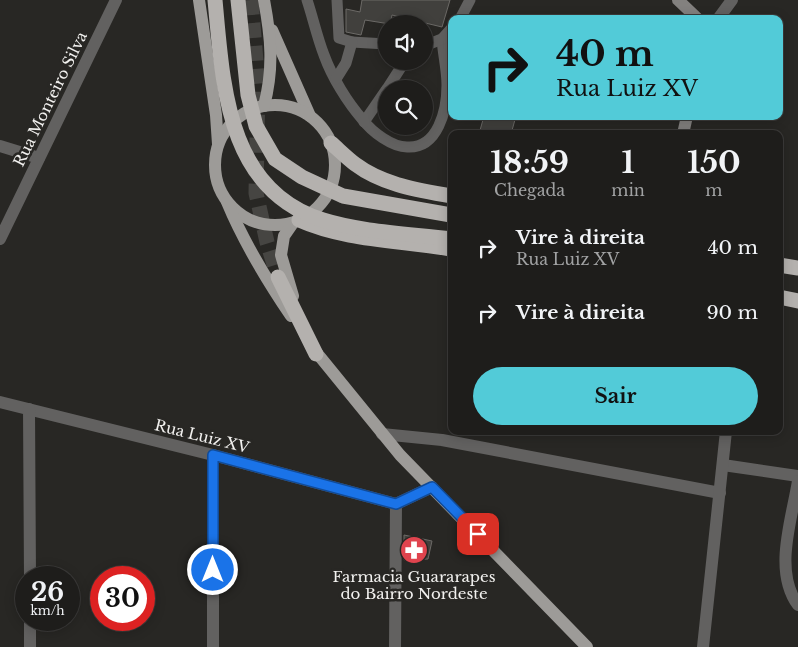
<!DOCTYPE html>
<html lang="pt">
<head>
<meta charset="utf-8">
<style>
  :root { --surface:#1e1d1b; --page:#2b2a28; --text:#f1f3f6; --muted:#a1a2a3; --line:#3c3b3a; --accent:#52cbd8 }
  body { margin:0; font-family:"Libre Baskerville",serif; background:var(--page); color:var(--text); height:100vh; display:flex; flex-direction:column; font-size:19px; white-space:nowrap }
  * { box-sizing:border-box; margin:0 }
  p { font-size:16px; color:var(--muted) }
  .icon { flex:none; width:28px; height:28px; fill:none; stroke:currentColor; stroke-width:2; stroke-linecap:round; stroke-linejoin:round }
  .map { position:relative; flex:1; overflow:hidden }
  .panel { position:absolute; left:448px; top:130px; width:335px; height:305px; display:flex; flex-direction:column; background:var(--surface); border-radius:10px; box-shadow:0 2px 12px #0003,0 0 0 1px var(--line) }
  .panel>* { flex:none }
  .hud { position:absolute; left:448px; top:15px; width:335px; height:105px; border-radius:10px; box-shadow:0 2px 12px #0003,0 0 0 1px var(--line); background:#52cbd8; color:#111; overflow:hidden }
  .tools { position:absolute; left:378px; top:15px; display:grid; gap:10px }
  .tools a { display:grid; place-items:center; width:55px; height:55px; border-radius:50%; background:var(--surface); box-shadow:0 2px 12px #0003,0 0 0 1px var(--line); font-size:25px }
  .speed { position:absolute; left:15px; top:566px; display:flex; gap:10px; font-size:25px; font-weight:700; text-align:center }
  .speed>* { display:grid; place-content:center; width:65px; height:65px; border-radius:50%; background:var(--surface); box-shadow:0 2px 12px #0003,0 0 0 1px var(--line); line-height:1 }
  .speed small { font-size:12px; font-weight:400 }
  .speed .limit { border:8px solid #d22; background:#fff; color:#111 }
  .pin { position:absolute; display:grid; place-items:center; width:42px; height:42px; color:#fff; margin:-21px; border-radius:10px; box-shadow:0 2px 8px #0006 }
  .me { position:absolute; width:55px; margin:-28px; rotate:0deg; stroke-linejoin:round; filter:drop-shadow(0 0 4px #0008) }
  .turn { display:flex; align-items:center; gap:18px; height:105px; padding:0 25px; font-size:22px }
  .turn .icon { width:65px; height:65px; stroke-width:2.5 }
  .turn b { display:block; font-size:35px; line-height:42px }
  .eta { display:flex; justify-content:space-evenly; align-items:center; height:85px; text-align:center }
  .eta b { font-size:30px; font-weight:700; line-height:35px }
  .button { display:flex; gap:10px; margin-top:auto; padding:10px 25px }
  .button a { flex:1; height:58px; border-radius:30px; background:var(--accent); color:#111; font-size:20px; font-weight:700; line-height:58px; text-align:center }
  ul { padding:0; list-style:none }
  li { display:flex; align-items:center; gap:15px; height:65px; padding:0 25px }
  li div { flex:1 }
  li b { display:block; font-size:19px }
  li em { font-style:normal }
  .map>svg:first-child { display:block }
</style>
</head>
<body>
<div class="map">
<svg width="798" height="647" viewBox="0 0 798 647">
  <rect width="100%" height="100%" fill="#282724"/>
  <g fill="#41403d" stroke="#6c6a67">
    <polygon points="362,0 450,0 442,27 392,15 390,24 365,20 361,35 346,32 346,9 360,12"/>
    <polygon points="484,116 516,116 511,134 479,134"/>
    <polygon points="404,535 432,541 428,559 404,560"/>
  </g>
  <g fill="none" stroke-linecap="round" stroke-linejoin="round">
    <polyline stroke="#464542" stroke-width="15" stroke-dasharray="15 8" stroke-linecap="butt" points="251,0 258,85 256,193 267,242 278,277"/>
    <g stroke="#626160" stroke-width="11">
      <path d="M307,0C313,18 317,37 324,55C332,77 347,102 363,120C372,132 392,147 407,147C438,149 447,110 447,85C447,70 443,54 442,39"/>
      <polyline points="460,19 470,0"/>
      <polyline points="352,42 386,44"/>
      <polyline points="424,46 442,39 451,29"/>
      <polyline points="336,79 346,63 352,42 339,38 337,0"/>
      <polyline points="387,89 405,61"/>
      <polyline points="364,122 386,90"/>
    </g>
    <g stroke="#626160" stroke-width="12">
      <polyline points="718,19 732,0"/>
      <polyline points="0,146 39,158"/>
      <polyline points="0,239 116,0"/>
      <polyline points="0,402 213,455 396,504 432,487"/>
      <polyline points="29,409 30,578"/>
      <polyline points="382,434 442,440 720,493"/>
      <polyline points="723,465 798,476"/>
      <path d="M798,481C792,519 773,571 798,605"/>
      <polyline points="30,620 30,647"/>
      <polyline points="213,647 213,455"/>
      <polyline points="395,647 396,504"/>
      <polyline points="703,647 726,431"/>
    </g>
    <g stroke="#83817f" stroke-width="12">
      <polyline points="678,0 698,19"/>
      <polyline points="683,134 687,116"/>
    </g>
    <g stroke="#9d9b98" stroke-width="12">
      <polyline points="199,0 216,115 218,144"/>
      <polyline points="272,30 310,116"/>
      <circle cx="275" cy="165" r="60"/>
      <path d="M264,106C274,68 271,37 264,0"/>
      <path d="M227,202C244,243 266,279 291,316"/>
      <polyline points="293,223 284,236 281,255 293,296"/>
      <polyline points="312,347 400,455 587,647"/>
    </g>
    <g stroke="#b4b1ae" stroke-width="15">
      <path d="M331,143C339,150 347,158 355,164C383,185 418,190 451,196"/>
      <path d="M299,220C346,241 401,240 451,249"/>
      <polyline points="779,265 798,268"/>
      <polyline points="278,277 316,354"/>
      <polyline points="779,297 798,301"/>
    </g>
    <g stroke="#b4b1ae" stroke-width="15">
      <path d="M215,0C223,84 226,190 323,220C361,232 411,234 451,239"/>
      <polyline points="238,0 248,95 256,126 275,159 302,177 343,196 451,215"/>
    </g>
  </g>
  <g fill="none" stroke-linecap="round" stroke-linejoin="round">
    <g stroke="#114b97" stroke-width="12">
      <polyline id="route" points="213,570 213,455 396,504 432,487 478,534"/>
    </g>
    <use href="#route" stroke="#1a73e8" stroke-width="9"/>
  </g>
  <defs>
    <g id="pharmacy-disc" transform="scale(1.4375)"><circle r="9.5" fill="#e0444e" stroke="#282724"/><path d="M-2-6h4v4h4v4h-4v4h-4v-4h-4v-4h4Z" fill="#fff"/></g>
  </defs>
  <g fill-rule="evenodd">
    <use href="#pharmacy-disc" x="414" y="550"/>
  </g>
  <g text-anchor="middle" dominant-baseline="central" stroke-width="5" stroke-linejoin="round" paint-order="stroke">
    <g font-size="15" fill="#f2f1ef" stroke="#282724">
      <text transform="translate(50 99) rotate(-64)">Rua Monteiro Silva</text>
      <text transform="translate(202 436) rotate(14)">Rua Luiz XV</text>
    </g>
    <g font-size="15" fill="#f2f1ef" stroke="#282724">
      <text x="414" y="576">Farmacia Guararapes<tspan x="414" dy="17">do Bairro Nordeste</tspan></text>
    </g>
  </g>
</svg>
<div class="tools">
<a><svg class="icon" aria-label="sound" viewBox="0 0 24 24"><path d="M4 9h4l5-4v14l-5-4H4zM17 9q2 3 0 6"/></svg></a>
<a><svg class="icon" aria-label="search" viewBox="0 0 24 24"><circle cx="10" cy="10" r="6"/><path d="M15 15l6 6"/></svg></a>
</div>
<div class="speed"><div>26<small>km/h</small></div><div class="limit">30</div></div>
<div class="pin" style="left:478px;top:534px;background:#d93025"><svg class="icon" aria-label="arrive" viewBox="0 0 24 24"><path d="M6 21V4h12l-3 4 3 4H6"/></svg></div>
<svg class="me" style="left:213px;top:570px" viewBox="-20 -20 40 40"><circle r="17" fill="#1a73e8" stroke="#fff" stroke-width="3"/><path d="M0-11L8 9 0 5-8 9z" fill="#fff"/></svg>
<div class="hud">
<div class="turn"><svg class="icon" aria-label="right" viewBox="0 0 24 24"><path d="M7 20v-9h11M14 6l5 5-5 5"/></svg><div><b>40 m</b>Rua Luiz XV</div></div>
</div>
<section class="panel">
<div class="eta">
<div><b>18:59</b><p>Chegada</p></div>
<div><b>1</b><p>min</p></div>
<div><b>150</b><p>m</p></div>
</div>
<ul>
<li><svg class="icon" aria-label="right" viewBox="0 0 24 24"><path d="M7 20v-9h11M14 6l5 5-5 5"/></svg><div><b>Vire à direita</b><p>Rua Luiz XV</p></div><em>40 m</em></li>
<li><svg class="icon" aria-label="right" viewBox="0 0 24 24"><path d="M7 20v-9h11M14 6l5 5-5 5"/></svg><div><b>Vire à direita</b></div><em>90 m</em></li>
</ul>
<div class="button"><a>Sair</a></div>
</section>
</div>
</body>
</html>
